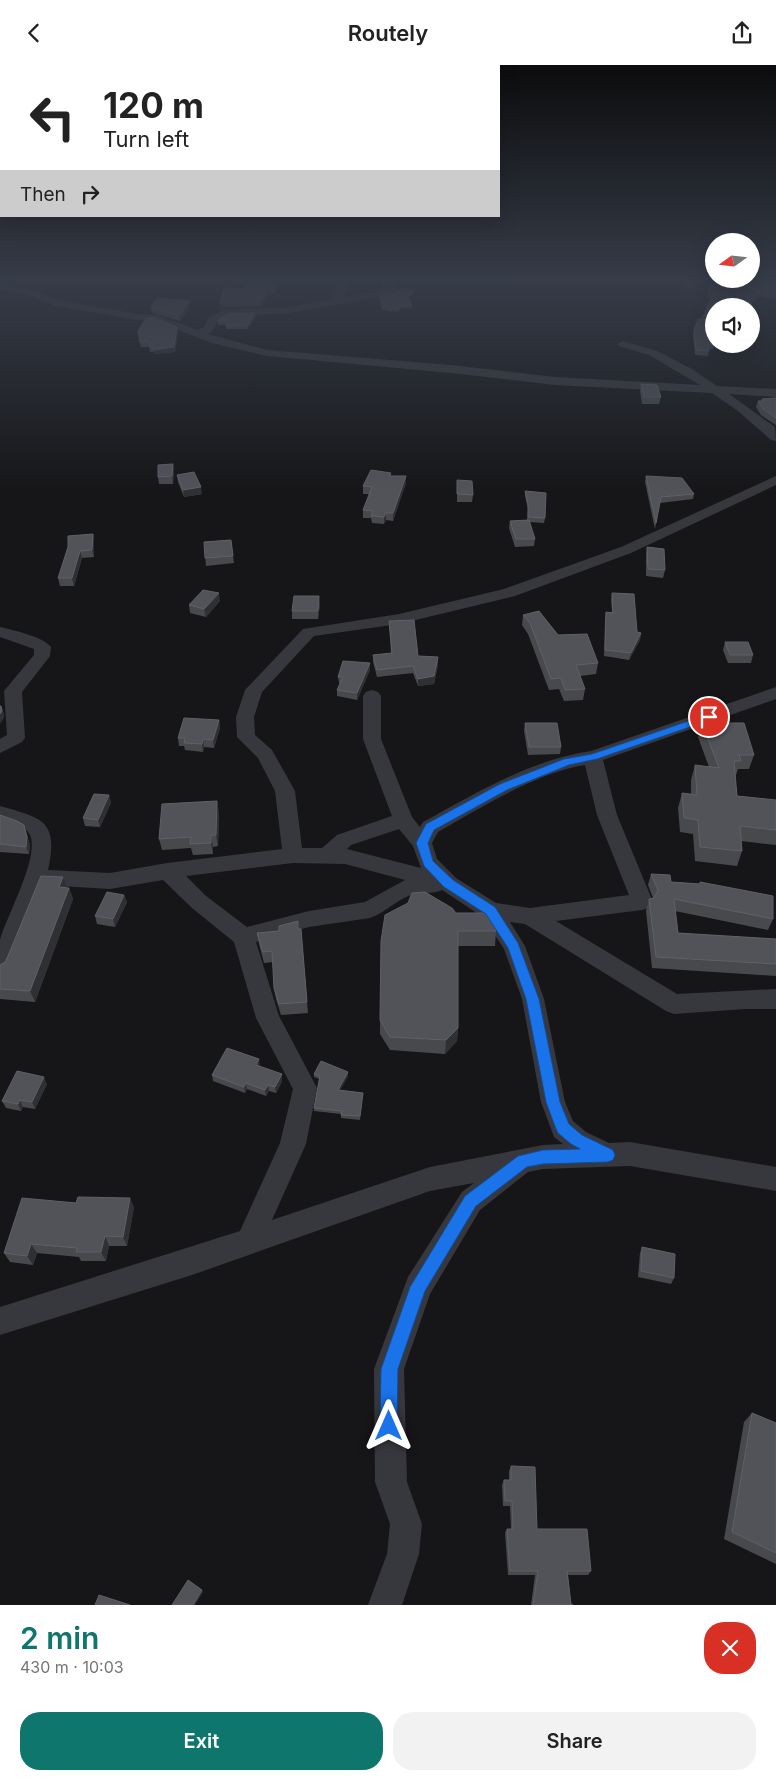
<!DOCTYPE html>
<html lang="en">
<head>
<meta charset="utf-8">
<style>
  :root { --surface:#fff; --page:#f2f2f2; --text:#222; --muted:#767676; --accent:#0f766e }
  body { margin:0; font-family:Inter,sans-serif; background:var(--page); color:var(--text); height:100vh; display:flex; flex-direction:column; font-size:19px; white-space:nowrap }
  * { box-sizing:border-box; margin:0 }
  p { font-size:16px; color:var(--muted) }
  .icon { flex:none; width:28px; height:28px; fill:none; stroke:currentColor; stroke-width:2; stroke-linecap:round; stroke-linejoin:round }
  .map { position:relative; height:1540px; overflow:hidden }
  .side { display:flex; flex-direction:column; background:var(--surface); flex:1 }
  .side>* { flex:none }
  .top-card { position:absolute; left:0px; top:0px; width:500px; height:152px; box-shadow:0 5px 20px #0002; background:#fff; color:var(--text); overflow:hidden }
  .needle { width:32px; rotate:255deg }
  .buttons { position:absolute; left:705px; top:168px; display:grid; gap:10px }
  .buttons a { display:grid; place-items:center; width:55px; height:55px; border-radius:50%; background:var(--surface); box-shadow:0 5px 20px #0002; font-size:25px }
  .pin { position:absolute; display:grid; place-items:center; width:42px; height:42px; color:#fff; margin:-21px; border:2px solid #fff; border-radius:50%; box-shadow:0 1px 5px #0007 }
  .me { position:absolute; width:55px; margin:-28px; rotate:0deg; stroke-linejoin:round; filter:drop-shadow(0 0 4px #0008) }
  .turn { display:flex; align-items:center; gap:18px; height:105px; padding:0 20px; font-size:22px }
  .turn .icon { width:65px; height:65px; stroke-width:2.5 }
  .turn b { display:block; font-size:35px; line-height:42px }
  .then { display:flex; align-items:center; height:48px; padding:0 20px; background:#0003; gap:10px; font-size:19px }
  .round { display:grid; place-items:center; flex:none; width:52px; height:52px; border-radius:20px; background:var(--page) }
  .headline { display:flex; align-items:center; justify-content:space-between; height:85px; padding:0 20px }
  h1 { font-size:30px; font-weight:600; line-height:38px; color:var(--accent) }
  .button { display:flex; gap:10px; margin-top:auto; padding:10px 20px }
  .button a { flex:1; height:58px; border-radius:20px; background:var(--accent); color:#fff; font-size:20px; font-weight:600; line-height:58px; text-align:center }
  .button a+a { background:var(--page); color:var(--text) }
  header { display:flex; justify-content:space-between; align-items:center; height:65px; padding:0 20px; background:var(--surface); font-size:22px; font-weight:600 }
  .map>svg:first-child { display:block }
</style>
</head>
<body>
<header><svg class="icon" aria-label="back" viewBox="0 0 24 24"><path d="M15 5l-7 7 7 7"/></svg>Routely<svg class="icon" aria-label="share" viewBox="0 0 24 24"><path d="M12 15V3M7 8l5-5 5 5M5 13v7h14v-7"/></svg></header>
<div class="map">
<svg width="776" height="1540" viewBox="0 0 776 1540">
  <rect width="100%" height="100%" fill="#161618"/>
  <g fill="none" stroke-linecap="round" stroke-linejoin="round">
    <g fill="#37383d" fill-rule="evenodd">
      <polygon points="333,213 346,214 347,223 345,232 395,223 400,226 395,229 283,249 227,250 217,257 212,266 208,269 267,285 451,300 555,312 700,320 649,290 619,281 617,279 623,276 657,286 692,304 717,321 776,324 776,332 729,329 775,362 776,376 771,375 738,346 712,328 555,320 451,308 267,291 212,278 155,256 137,255 55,241 28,230 0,224 0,217 10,221 34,225 58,235 137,249 157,250 198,265 204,262 208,253 225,244 283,243 333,234 337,223 336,216"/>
      <path d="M776,411V420L631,488L515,531L399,559L314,571L262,627L254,652L255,670L272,685L295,726L302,783H322L337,770L392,751L363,674V631L366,627L372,625L378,627L381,631V674L412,752L420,762L423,757C476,728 530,695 591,686L776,622V634L603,695L617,750L653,837L649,843L642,845L556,856L677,929L776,924V944H745L674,949L666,946L525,859L510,857L525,881L544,934L565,1037L573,1056L586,1067L609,1078L630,1077L776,1102V1126L630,1101L543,1104L528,1107L480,1145L430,1229L404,1304L407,1417L422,1459L419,1489L402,1540H368L387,1489L390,1459L375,1417L374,1304L408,1212L462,1127L474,1118L430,1126L192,1210L0,1270V1242L240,1166L280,1078L293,1024L256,953L234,877L192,843L163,815L110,824L43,820L11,901L8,907L0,910C0,899 0,886 0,875C6,852 40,792 30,770C26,760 9,758 0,755V741C42,753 59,755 48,805L110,808L167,798L282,784L275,726L258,693L237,672L236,652L245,625L303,564L399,549L504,524L621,482ZM585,700L597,750L629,830L530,843L496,838L456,813L437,794L432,778L438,767C480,743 538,707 585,700ZM399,764L413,781L421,803L347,784L351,780ZM293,798L345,799L405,815L365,837L309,846L247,862L206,831L186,811ZM442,825L483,852L504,884L522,934L541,1037L554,1072L563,1079L543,1080L430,1102L272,1155L306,1079L317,1023L279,951L256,877L309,862L370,853C385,848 396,835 411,830C421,826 432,830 442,825Z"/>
      <path d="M0,562C13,565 44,572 51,582L50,591L22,627L25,673L22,677L0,688V674L7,670L4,626L34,590V584L0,572Z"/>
    </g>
  </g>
  <g fill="#47494d">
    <polygon points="242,213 279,213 275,229 270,228 262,241 225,242 221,244 220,238 246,224 242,217"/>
    <polygon points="685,213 706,213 694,224 685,223"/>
    <polygon points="776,215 776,234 761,231 755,237 750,236 758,260 757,265 751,265 751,241 714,241 714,279 732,279 729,285 713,282 713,284 709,284 708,291 695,290 693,270 694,265 702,254 711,232 707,232 708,227"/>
    <polygon points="414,225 413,228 409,234 412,240 412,243 401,243 398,247 382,245 380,230"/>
    <polygon points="190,236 190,242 180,256 152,248 151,242"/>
    <polygon points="256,251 248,264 226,264 226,260 218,260 217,256"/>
    <polygon points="138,266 178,267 175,287 154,289 154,287 150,287 149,282 141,282"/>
    <polygon points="641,319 661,332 659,339 642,339 640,326"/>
    <polygon points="776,333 776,360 761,350 756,342 758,336 761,336 762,334"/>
    <polygon points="173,399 174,406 173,419 159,419 158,412"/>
    <polygon points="391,408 391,411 406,411 406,418 393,456 386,455 384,459 372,458 371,453 363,453 363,445 369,429 363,429 363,421"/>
    <polygon points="177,410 202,429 184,432 178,417"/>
    <polygon points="646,411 694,429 693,434 660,438 655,464 645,417"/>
    <polygon points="457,415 473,430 472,437 457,437"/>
    <polygon points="525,426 545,453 544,458 529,457 535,474 534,481 515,482 509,463 510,456 527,455 528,444 525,431"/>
    <polygon points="93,469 94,476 94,492 82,493 74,521 60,521 58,513"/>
    <polygon points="231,475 234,498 206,501 204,477"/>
    <polygon points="647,482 665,505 663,513 646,511 646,489"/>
    <polygon points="612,528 637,567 641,568 640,575 629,595 604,591 605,554 606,547 612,547 611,535"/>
    <polygon points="220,536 206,552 190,548 189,540"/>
    <polygon points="320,539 318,554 292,554 292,546"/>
    <polygon points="523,550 558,570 598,598 596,609 580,611 585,624 583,635 564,636 559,624 549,625 528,569 522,560"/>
    <polygon points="389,556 418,591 438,600 434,619 418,621 413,608 377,612 373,597 373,590 391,588"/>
    <polygon points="725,577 753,590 751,598 728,598 723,585"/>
    <polygon points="370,605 357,635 337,631 337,625 340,618 339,618 338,612"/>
    <polygon points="219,655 220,663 214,683 204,682 203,687 185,685 184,681 179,681 178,673"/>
    <polygon points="525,658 561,682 560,689 528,690 524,666"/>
    <polygon points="702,658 754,690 749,704 738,704 736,710 735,710 737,731 776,735 776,780 741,776 742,786 737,801 695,796 693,769 680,767 678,743 682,728 691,729 691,715 695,700 709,702 698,672"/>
    <polygon points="109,730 111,738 100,762 85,761 83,753"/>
    <polygon points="219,747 218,781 213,782 213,789 193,790 191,783 162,785 159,774"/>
    <polygon points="0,750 26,768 30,780 29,789 0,787"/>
    <polygon points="651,809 671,817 700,819 700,817 773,854 768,865 675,846 678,868 776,874 776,911 652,903 646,846 649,834 653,833 648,820"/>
    <polygon points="67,823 69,823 73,834 35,937 0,934 0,900 5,897"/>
    <polygon points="124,830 127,837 115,862 97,859 95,851"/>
    <polygon points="456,848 496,866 495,881 458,881 458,963 457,976 445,989 390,985 380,969 380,955"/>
    <polygon points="301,864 308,948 281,950 276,934 274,923 273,897 264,898 259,879 257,868"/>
    <polygon points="260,1000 259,1001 282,1009 282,1016 276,1028 269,1026 266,1031 247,1024 245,1028 213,1016 212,1010"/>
    <polygon points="314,1009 348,1011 340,1025 363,1028 360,1055 341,1053 341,1049 314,1046 314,1043 319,1014 314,1012"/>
    <polygon points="47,1019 35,1044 23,1042 21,1046 6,1043 2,1036"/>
    <polygon points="134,1142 127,1181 109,1181 106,1196 81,1196 79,1192 37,1188 33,1200 10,1197 4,1188"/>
    <polygon points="642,1182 674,1213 671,1219 638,1212 640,1188"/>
    <polygon points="752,1348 776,1358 776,1499 724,1474 744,1357"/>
    <polygon points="511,1401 537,1464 591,1506 588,1510 568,1510 571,1539 573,1540 531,1540 535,1510 508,1510 505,1468 507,1464 511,1464 510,1441 503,1441 502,1420 504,1415 509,1415 509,1406"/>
  </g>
  <g fill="#2f3033">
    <polygon points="278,213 279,213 275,229 275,223"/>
    <polygon points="397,213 395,221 382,224 382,220"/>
    <polygon points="702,213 706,213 694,224 695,219"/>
    <polygon points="269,223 270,228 262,241 261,236"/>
    <polygon points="414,225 413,228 408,235 408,232"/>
    <polygon points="762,226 761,231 755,237 756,232"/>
    <polygon points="190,236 190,242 180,256 179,251"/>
    <polygon points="224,237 225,242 221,244 220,238"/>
    <polygon points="255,248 256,251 248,264 248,260"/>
    <polygon points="177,262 178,267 175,287 154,289 153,285"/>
    <polygon points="173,399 174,406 173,419 172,411"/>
    <polygon points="406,411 406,418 393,456 393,448"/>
    <polygon points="201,422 202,429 184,432 183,425"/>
    <polygon points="386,448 386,455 384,459 384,452"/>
    <polygon points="93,469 94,476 94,492 92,485"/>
    <polygon points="80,486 82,493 74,521 72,513"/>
    <polygon points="219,528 220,536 206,552 204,544"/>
    <polygon points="319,531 320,539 318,554 318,546"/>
    <polygon points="641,568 640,575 629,595 631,588"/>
    <polygon points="438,592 438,600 434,619 418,621 418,614"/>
    <polygon points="370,598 370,605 357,635 357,628"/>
    <polygon points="1,641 4,648 4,653 0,659 0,649"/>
    <polygon points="219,655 220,663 214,683 213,675"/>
    <polygon points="203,674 204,682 203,687 202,679"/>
    <polygon points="109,730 111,738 100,762 98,755"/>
    <polygon points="217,736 219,747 218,781 216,770"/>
    <polygon points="24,760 30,780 29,789 26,782"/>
    <polygon points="211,770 213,782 213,789 211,778"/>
    <polygon points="63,812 67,823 59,822"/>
    <polygon points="69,823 73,834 35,937 30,926"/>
    <polygon points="124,830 127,837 115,862 113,854"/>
    <polygon points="458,963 457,976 445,989 446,975"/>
    <polygon points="259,994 260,1000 257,1006 256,1000"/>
    <polygon points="348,1007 348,1011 338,1029 338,1025"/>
    <polygon points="282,1009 282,1016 276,1028 275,1022"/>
    <polygon points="44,1012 47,1019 35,1044 32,1037"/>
    <polygon points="246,1018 247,1024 245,1028 244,1022"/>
    <polygon points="268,1020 269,1026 266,1031 265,1025"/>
    <polygon points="20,1035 23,1042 21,1046 18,1039"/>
    <polygon points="130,1133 134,1142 127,1181 123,1172"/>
    <polygon points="105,1171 109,1181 106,1196 101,1187"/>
    <polygon points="31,1179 37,1188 33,1200 27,1191"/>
    <polygon points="202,1525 203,1527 195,1540 193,1540"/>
  </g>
  <g fill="#525359" stroke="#5f6168">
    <polygon points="242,213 278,213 275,223 269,223 261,236 224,237 220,238 224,223 249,224"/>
    <polygon points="383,213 397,213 395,218 382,220"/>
    <polygon points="686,213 702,213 695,219 686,218"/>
    <polygon points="713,213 714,214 751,214 751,213 776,213 776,229 762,226 756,232 749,231 758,260 751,260 751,241 714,241 714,280 709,279 709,286 696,285 694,265 698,254 702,254 713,228 708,227"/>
    <polygon points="401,224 414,225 408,232 412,240 401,240 398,244 382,242 380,230 395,228"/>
    <polygon points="157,233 190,236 179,251 151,242"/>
    <polygon points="255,248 248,260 226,261 227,256 217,256 227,249"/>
    <polygon points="146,253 154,253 177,262 174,282 153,285 153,282 150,282 149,277 140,277 138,266"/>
    <polygon points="641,319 657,320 661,332 644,332"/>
    <polygon points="776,333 776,353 763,344 758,336 764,336 762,334"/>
    <polygon points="173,399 172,411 158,412 158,400"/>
    <polygon points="371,405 391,408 389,411 406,411 393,448 386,448 384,452 371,451 373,446 363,445 372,422 363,421"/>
    <polygon points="194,407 201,422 183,425 177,410"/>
    <polygon points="646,411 682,413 694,429 661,432 656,458"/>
    <polygon points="457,415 472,416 473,430 457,429"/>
    <polygon points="525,426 546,428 545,453 528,452 528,439"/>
    <polygon points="529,455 535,474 516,474 510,456"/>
    <polygon points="93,469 92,485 80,486 72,513 58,513 68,482 68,471"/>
    <polygon points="231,475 233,491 205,493 204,477"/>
    <polygon points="647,482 664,484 665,505 648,504"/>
    <polygon points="203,525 219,528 204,544 189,540"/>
    <polygon points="612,528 634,529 637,567 641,568 631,588 605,585 606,547 613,548"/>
    <polygon points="294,531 319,531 318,546 292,546"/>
    <polygon points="539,546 558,570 587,569 598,598 576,600 585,624 565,625 561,613 551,614 530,558 523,550"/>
    <polygon points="414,555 418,591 438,592 434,611 418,614 413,601 377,605 373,590 392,588 389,556"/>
    <polygon points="725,577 748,577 753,590 730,590"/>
    <polygon points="343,596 370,598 357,628 337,625 343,612 338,612"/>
    <polygon points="0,641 1,641 2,646 0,649"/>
    <polygon points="184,653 219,655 213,675 203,674 202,679 184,678 185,673 178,673"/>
    <polygon points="525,658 557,658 561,682 529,682"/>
    <polygon points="702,658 744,658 754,690 739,690 741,696 734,696 737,731 776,735 776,765 740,761 742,786 700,782 698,755 684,753 682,728 697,730 695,700 719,703"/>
    <polygon points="94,729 109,730 98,755 83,753"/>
    <polygon points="217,736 216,770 211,770 211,778 190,779 191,772 159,774 162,739"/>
    <polygon points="0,750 17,756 24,760 27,772 26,782 0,779"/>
    <polygon points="651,809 670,810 671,817 700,819 700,817 773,831 773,854 674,834 678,868 776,874 776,899 656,892 649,834 654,833 658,825"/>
    <polygon points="41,811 63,812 59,822 69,823 30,926 0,924 0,900 5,897 8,891"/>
    <polygon points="107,827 124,830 113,854 95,851"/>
    <polygon points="425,827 452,843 456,848 489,848 496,858 496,866 458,866 458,963 446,975 390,972 380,955 381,876 385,850 408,838 412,828"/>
    <polygon points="298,856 298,864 301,864 307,937 279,939 274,923 272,886 263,887 257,868 279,866 279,861"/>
    <polygon points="227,983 259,994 256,1000 282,1009 275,1022 268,1020 265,1025 246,1018 244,1022 212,1010"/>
    <polygon points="321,996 348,1007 338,1025 363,1028 360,1051 341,1050 342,1046 314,1043 320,1011 314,1009"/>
    <polygon points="17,1006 44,1012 32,1037 20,1035 18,1039 2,1036"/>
    <polygon points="78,1132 130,1133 123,1172 105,1171 101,1187 76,1187 77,1183 31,1179 27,1191 4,1188 22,1133 76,1138"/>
    <polygon points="642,1182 675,1189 674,1213 641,1206"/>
    <polygon points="752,1348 776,1358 776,1488 732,1467"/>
    <polygon points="511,1401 535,1402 537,1464 587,1464 591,1506 567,1506 571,1539 573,1540 533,1540 538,1506 510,1506 507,1464 513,1464 512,1436 505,1436 504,1415 511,1415"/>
    <polygon points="188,1515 202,1525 193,1540 172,1540"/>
    <polygon points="99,1530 130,1540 95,1540"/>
  </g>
  <linearGradient id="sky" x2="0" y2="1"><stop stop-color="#0c0c0d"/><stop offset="0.5" stop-color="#363c48"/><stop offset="1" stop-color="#363c48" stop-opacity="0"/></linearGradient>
  <rect width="776" height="428" fill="url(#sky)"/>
  <polygon fill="#1a73e8" stroke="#114b97" points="709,649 714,652 713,654 597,694 569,700 507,725 434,765 428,778 433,796 453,815 495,842 518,878 539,934 560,1037 569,1059 582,1070 613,1085 615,1090 613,1095 608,1097 543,1099 527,1102 476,1141 425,1226 398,1304 397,1361 395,1367 389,1370 383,1367 380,1361 381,1304 410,1222 465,1131 518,1091 543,1085 580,1084 571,1079 558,1068 556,1064 546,1037 526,934 508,883 486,849 444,822 424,801 416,778 426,759 500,719 564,694 592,689"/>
</svg>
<div class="buttons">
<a><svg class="needle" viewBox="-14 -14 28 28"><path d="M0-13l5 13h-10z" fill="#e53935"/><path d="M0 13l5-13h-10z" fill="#767676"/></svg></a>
<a><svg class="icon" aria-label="sound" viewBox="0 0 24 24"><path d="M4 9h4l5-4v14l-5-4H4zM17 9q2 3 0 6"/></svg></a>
</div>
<div class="pin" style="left:709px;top:652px;background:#d93025"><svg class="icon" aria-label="arrive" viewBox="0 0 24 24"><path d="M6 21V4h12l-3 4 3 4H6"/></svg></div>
<svg class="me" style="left:389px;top:1361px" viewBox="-20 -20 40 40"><path d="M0-17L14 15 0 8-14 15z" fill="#1a73e8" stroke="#fff" stroke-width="4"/></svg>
<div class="top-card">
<div class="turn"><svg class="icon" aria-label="left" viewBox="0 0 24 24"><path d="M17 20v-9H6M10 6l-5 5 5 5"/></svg><div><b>120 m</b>Turn left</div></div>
<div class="then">Then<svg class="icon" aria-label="right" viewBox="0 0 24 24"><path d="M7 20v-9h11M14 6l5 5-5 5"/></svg></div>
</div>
</div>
<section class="side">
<div class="headline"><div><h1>2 min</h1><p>430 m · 10:03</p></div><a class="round" style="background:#d93025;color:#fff"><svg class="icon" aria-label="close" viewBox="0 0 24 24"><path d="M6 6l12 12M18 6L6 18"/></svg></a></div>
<div class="button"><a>Exit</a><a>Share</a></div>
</section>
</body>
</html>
